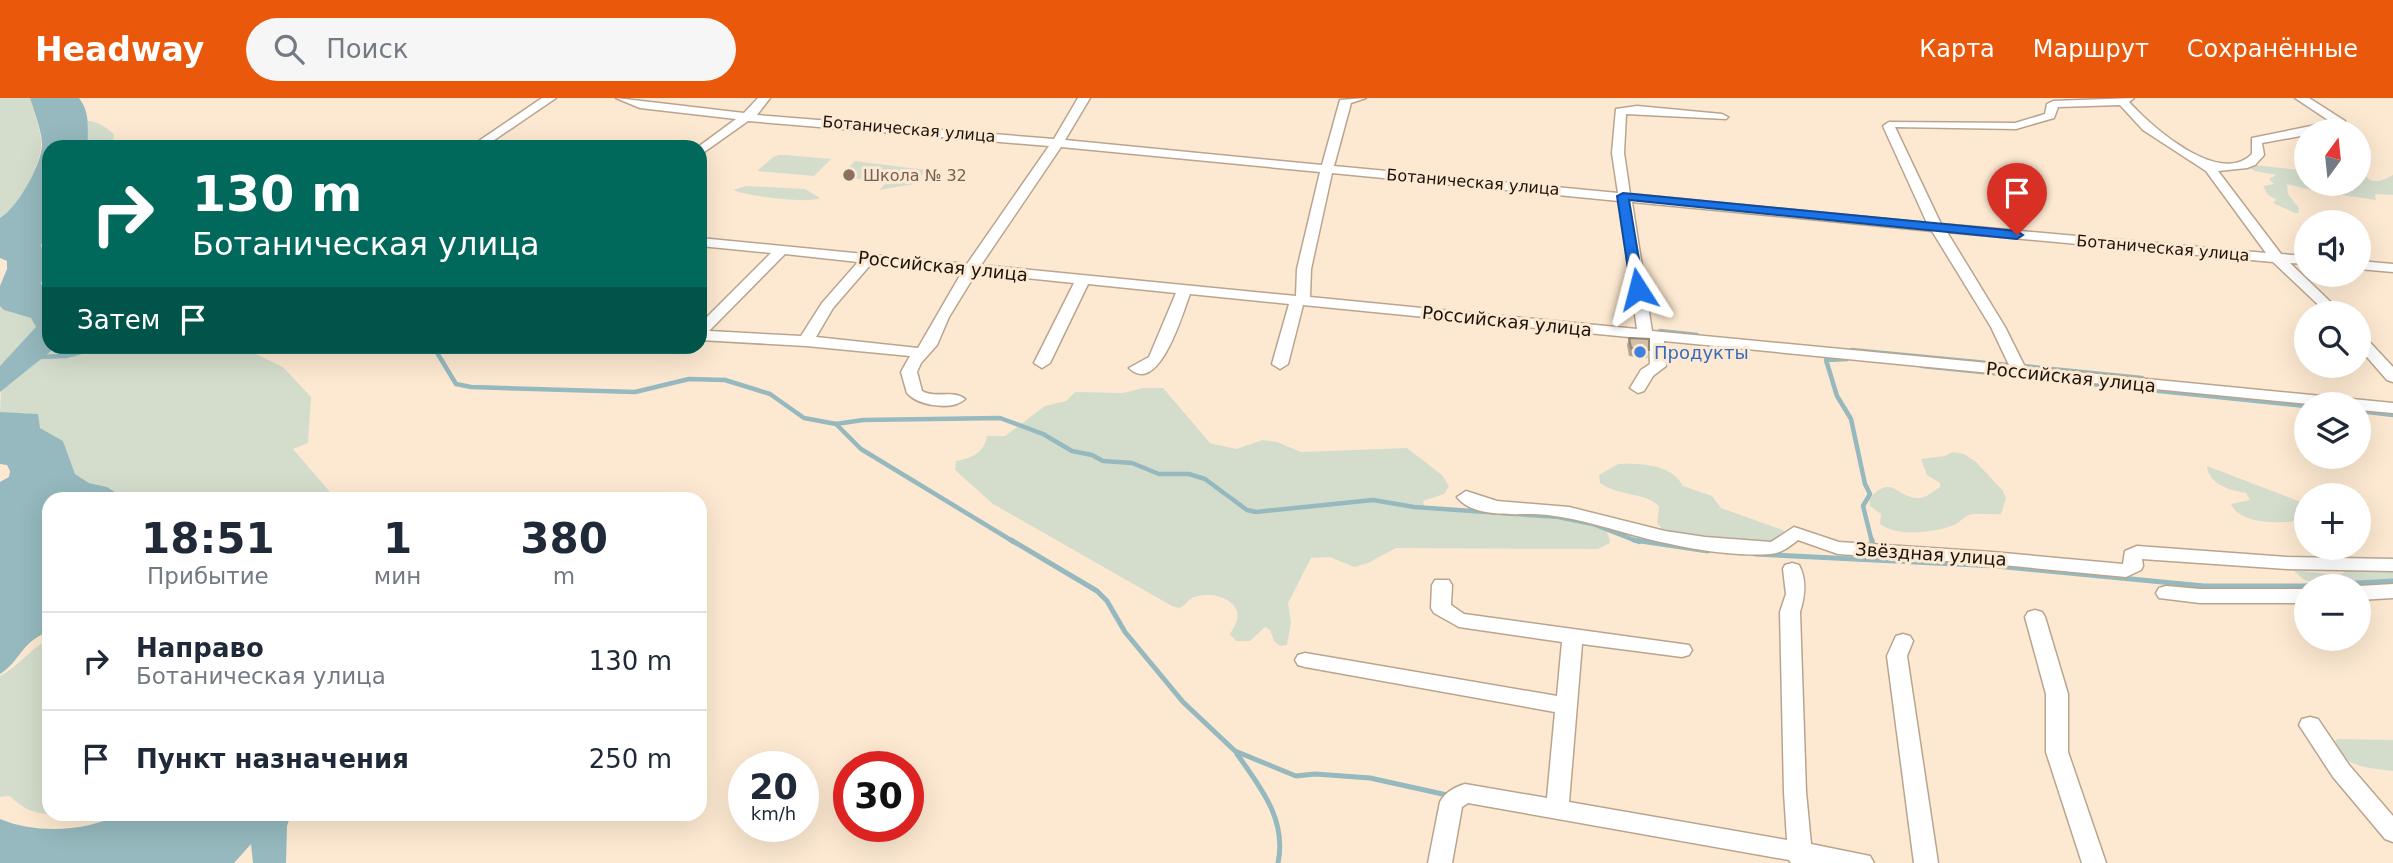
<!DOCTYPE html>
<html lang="ru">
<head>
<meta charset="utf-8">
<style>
  :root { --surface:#fff; --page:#f6f6f7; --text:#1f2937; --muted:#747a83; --line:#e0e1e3; --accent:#ea580c }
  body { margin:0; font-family:"DejaVu Sans",sans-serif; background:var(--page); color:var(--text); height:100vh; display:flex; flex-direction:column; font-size:26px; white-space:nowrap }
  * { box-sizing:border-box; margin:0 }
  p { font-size:23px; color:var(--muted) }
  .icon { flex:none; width:38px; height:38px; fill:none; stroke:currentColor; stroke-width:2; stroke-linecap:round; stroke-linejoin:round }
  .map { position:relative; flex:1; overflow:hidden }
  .sheet { position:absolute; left:42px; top:394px; width:665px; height:329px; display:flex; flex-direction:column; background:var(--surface); border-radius:21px; box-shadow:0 7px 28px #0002 }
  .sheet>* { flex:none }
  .top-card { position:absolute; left:42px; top:42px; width:665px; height:214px; border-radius:21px; box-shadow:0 7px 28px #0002; background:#00695c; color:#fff; overflow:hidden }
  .needle { width:46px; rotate:15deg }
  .tools { position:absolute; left:2294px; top:21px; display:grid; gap:14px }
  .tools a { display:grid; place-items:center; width:77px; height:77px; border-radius:50%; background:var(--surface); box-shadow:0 7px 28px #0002; font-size:35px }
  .speed { position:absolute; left:728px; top:653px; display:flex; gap:14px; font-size:35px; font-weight:700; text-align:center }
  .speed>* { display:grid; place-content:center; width:91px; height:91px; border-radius:50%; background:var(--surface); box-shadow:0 7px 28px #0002; line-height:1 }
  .speed small { font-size:18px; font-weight:400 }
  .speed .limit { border:10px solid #d22; background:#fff; color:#111 }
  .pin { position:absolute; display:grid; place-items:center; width:60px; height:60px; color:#fff; margin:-72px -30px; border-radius:50% 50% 50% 0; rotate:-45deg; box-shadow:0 0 7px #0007 }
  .pin .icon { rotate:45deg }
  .me { position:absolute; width:77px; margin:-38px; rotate:351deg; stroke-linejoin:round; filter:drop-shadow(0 0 5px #0008) }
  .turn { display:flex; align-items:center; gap:24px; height:147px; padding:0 35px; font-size:32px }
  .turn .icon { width:91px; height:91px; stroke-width:2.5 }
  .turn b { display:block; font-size:49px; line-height:60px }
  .then { display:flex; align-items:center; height:66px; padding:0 35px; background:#0003; gap:14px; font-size:26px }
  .eta { display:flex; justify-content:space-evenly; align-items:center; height:119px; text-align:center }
  .eta b { font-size:42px; font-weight:700; line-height:49px }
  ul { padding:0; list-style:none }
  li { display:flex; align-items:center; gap:21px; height:98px; padding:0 35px; border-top:2px solid var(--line) }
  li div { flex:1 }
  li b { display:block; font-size:26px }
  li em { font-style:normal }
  header { display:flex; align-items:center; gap:42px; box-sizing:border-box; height:98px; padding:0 35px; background:var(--accent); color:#fff }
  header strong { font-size:33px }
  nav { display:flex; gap:38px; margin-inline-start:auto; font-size:24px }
  .search { width:490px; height:63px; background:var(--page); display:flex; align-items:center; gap:18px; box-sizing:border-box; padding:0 24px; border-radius:38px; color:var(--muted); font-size:26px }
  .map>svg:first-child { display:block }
</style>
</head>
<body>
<header>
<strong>Headway</strong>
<div class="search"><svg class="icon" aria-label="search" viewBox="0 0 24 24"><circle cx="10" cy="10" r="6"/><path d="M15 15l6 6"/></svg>Поиск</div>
<nav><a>Карта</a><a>Маршрут</a><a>Сохранённые</a></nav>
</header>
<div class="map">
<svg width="2393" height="765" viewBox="0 0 2393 765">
  <rect width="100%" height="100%" fill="#fde9d1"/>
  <g fill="#d4ddcc">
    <path d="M0,0H30C33,14 43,35 41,49C40,69 17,110 0,120Z"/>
    <path d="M88,23C95,22 110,31 114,37L112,49H88Z"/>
    <polygon points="779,57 785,57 831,61 814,78 757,73 773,59"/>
    <polygon points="855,63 926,72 914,86 879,92 887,84 840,79"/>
    <path d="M2256,67L2306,73V86H2359V73C2374,87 2377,85 2393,77V97L2375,96L2376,102L2315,93L2287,86L2288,96L2299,110L2298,115H2295L2275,106L2273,104L2277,102L2268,97L2263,88L2274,86L2269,81L2276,77L2255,73L2247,68Z"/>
    <path d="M746,88L805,91L820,100C808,106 747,98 733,92Z"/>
    <polygon points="0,208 5,212 31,220 37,229 0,268"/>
    <polygon points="56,249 241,249 283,269 311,299 308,345 293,351 336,401 126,401 107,389 89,385 75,376 63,343 40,330 27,315 5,316 0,314 1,292"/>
    <path d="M1143,290H1163L1210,345L1236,351L1263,342L1277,344L1301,354L1407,350L1442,377L1449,388L1444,396L1423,403L1425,410L1576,423C1595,419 1608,426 1610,445L1598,451L1396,450L1368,465L1354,469L1330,459L1311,460L1288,505L1291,524L1287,547L1280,548L1274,543L1270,532L1265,529L1250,543H1236L1230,536C1234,529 1239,522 1237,514C1233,498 1206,493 1192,500C1187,503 1185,508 1179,510L1172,508L993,406L955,372L956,363C972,360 984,355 987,338H1005L1045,308L1066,303L1075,294L1123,295Z"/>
    <path d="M1952,354L1964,356L1976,364L2003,393L2006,400L2001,416C1992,417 1982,415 1973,416C1966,417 1960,424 1954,427C1933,435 1897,439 1880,426L1881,416L1870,408L1869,401C1893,374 1896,401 1920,400C1927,399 1934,393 1940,389V385L1927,377L1921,361L1945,358Z"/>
    <path d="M1618,366C1640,365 1672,366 1683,388L1712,398L1721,410L1783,432L1790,443L1781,446L1718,443L1663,432L1657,425L1659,409C1650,395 1617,398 1600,385L1599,377Z"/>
    <path d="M2207,368L2306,406V421C2287,426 2240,428 2231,406L2250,402L2246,395C2230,392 2209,387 2207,368Z"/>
    <path d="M2344,470L2393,472V489C2365,488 2311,497 2294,472L2337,477L2344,475Z"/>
    <path d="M49,541V716C32,715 22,710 10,698L0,699V578C19,568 30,551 49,541Z"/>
    <path d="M2337,641L2393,642V673C2366,670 2350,669 2331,649Z"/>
  </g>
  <g fill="#95b9be">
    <path d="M30,0H79C91,16 87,30 88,49H49V137L41,147L43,153L49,158L42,169L44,175L41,186L49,191V248L56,249L0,294V268L36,229L31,220L4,212L0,208V188L7,171V163L0,160V120C17,110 40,69 42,49C43,35 34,14 30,0Z"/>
    <path d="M0,314L38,316L40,330L63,343L75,376L89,385L107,389L126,401H49V534C21,543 21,563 0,576V384L9,379L10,373L7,367L0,366Z"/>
    <path d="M120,716H291L287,728L286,765H253L251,746L234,765H0V721C35,736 86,734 120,716Z"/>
  </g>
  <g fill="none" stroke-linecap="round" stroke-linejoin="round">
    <g stroke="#95b9be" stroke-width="4.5">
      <polyline points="1660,233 1697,237"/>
      <polyline points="433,248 456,286 471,289 635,294 689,281 725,282 770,296 804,320 836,326 863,322 1000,320 1043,336 1072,353 1092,357 1103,363 1132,365 1159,376 1189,376 1205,381 1247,412 1256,414 1373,402 1414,409 1558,419 1593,426 1639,444"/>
      <polyline points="1852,252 2008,267"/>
      <polyline points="39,259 66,258 103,248"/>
      <polyline points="1847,261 1826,262 1837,298 1851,321 1865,386 1870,396 1863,408 1872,444"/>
      <polyline points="1922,268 2012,277"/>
      <polyline points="2023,268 2142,280"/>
      <polyline points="2033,280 2306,308"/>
      <polyline points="2359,313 2393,317"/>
      <polyline points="836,326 861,351 1014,444"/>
    </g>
    <g stroke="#95b9be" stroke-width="5">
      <polyline points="1011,442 1097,493 1107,503 1125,534 1183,604 1235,653 1296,678 1315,676 1370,680 1447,697"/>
      <polyline points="1634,442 1708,453"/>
      <polyline points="1872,442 1873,447"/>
      <polyline points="1755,456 1996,468 2204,488 2304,488 2393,483"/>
      <path d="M1237,656C1261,690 1287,722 1278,765"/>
    </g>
    <g stroke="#b9a58f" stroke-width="3">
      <g id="minor">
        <polygon points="542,0 556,0 484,49 470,49"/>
        <path d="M616,0L744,15L758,0H770L757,17L1054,41L1078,0H1090L1065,42L1322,67L1340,2L1366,0L1351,5L1334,68L1618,95L1612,55L1616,11L1637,8L1722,16L1728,19L1726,21L1626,16L1624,55L1630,96L1927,125L1883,28L1889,24L2015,25L2045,16L2047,6L2053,3L2134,0L2129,4C2152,29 2219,89 2252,56V40L2331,24L2295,0H2309L2345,23V27L2323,33H2306V37L2262,45L2264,57L2255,67L2247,70L2218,73L2281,156L2306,158V166L2290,165L2342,215H2327L2273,164L1947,134L2005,229L2025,269L2393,305V315L2359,312V306H2309L1664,243L1666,268L1653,278L1644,293L1638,295L1630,290L1641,272L1650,266L1649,241L1303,207L1288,266L1280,271L1272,266L1289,206L1190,196C1183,214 1159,299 1129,270L1149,259L1176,195L1088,186L1050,265L1042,270L1034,265L1074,185L976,175L949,219L937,247L921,265L917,274L922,293C935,301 953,291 965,301C953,313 918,308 907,295L901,274L910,258L806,248L700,242V226L771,155L700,148V140L967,166L1049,48L748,23L700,57V49H698L736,21L640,10ZM2120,7L2143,32L2206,73L2266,155L1941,126L1895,29L2016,31L2054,20L2058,9ZM1061,49L1320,74L1297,171L1296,198L981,167ZM1332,75L1619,103L1637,231L1310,199L1311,171ZM1632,104L1932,133L1991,229L2009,267L1652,233ZM785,156L858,164L822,205L801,238L709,233ZM872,165L962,174L918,250L816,239L833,210Z"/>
        <polygon points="2359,163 2393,166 2393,174 2359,171"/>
        <polygon points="2359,236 2364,238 2393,269 2393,284 2387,282 2359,250"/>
        <path d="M1466,393L1497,403L1569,409L1665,433L1705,439L1771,444L1794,429L1839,444L1992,454L2123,466L2125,453L2137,448L2287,459L2393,461V473L2287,471L2142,461L2143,468L2141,472L2126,479L1992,466L1838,456L1798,442C1789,449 1782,455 1770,456C1727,459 1674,448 1633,437C1600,428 1567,417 1533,416C1511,416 1472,419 1457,399Z"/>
        <path d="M1792,465L1799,467C1807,482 1805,498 1800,514L1806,694L1811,746L1870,758L1874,765H1791L1789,762L1468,705L1462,709L1452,765H1428L1440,704C1445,694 1455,689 1465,686L1547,700L1555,614L1305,569L1298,567L1295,562L1298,557L1305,555L1557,598L1562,544L1459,529L1434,515L1431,510L1432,487L1435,482H1449L1452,487L1451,507L1464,516L1689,547L1692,552L1689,557L1682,559L1582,546L1569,704L1787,742L1784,694L1780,514L1786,496L1783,471L1785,467Z"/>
        <polygon points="2393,486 2393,500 2359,502 2359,488"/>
        <polygon points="2166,488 2200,491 2306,491 2306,505 2200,505 2159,500 2156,495 2159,490"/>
        <polygon points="2035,512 2042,514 2045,519 2068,596 2068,654 2106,765 2082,765 2046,654 2046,596 2025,519 2028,514"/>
        <polygon points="1903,536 1910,538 1913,543 1907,558 1938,765 1914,765 1887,558 1896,538"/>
        <polygon points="2310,619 2318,621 2349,667 2393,718 2393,744 2385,741 2333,679 2299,627 2302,621"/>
      </g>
    </g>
    <use href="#minor" fill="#fff" fill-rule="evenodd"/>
  </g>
  <polygon fill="#b5a490" points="1629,240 1649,252 1647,260 1629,258 1627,247"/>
  <polygon fill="#d3bfa7" stroke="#948675" stroke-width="2" points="1629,240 1649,241 1649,252 1631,250"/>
  <polygon fill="#1a73e8" stroke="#114b97" stroke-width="2" points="1623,95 2017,133 2023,137 2017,141 1629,102 1644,191 1638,195 1631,191 1617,98"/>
  <circle fill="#8d6e63" stroke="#fde9d1" stroke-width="2.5" cx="849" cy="77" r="7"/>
  <circle fill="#3f7fe0" stroke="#fde9d1" stroke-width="2.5" cx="1640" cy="254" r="7"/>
  <g text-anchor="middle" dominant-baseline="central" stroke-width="6" stroke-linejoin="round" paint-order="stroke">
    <g font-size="16" fill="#1a130b" stroke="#fde9d1">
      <text transform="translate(909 31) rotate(5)">Ботаническая улица</text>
      <text transform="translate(1473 84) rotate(5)">Ботаническая улица</text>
      <text transform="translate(2163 150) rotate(5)">Ботаническая улица</text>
    </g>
    <g font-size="16" fill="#785e54" stroke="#fde9d1" text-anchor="start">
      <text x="863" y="77">Школа № 32</text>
    </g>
    <g font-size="18" fill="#1a130b" stroke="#fde9d1">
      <text transform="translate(943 168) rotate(6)">Российская улица</text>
      <text transform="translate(1507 223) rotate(6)">Российская улица</text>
      <text transform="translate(2071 279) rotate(6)">Российская улица</text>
      <text transform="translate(1931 456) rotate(4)">Звёздная улица</text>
    </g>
    <g font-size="18" fill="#366cbe" stroke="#fde9d1" text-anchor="start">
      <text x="1654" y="254">Продукты</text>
    </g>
  </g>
</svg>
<div class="tools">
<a><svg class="needle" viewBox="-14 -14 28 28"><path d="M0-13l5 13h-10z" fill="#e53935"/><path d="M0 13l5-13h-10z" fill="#747a83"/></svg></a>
<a><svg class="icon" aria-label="sound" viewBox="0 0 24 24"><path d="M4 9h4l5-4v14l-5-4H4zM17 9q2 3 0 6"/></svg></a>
<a><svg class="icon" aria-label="search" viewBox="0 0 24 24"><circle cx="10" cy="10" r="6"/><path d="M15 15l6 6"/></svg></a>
<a><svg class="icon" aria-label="layers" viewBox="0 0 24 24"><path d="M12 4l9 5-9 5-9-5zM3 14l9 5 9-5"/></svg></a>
<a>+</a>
<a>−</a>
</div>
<div class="speed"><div>20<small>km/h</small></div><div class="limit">30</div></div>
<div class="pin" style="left:2017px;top:137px;background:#d93025"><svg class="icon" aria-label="arrive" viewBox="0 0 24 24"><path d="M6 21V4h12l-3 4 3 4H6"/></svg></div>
<svg class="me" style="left:1638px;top:191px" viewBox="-20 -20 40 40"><path d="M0-17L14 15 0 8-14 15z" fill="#1a73e8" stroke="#fff" stroke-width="4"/></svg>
<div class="top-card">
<div class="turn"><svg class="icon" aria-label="right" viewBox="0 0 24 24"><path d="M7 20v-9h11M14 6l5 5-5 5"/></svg><div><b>130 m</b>Ботаническая улица</div></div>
<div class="then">Затем<svg class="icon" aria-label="arrive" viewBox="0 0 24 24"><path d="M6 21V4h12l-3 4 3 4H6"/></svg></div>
</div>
<section class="sheet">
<div class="eta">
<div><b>18:51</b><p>Прибытие</p></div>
<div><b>1</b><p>мин</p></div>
<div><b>380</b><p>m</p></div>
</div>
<ul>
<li><svg class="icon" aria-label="right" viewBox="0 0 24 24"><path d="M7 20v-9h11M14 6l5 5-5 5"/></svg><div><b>Направо</b><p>Ботаническая улица</p></div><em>130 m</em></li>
<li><svg class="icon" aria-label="arrive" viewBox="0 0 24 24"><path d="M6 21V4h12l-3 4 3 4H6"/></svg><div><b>Пункт назначения</b></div><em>250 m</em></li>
</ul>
</section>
</div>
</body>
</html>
